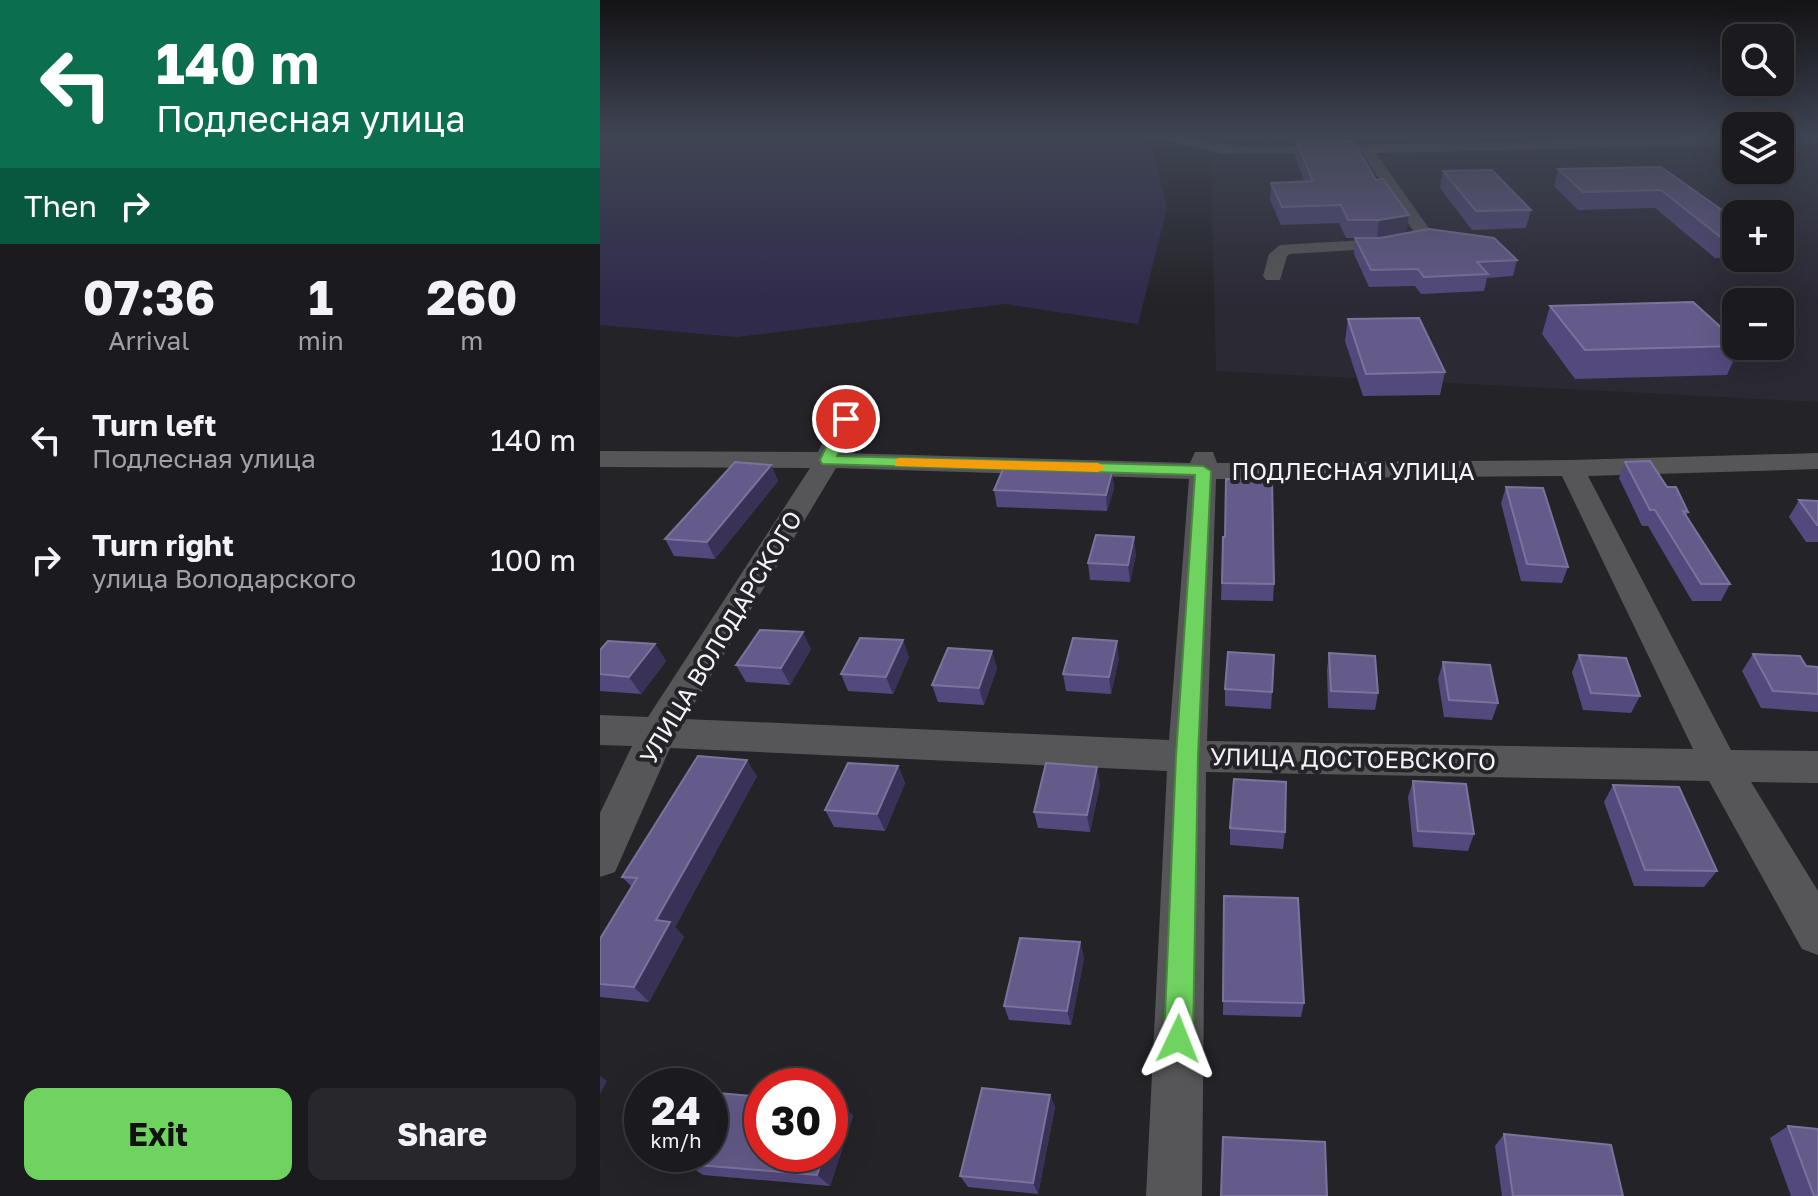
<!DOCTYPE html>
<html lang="en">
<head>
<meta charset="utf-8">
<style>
  :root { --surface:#1b1a1e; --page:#28272b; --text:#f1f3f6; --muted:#a0a1a4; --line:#39383c; --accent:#6fd35f }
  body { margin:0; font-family:"Golos Text",sans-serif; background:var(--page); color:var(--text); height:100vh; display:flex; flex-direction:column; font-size:30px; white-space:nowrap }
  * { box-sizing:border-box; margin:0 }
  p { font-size:26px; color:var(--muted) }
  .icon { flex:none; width:44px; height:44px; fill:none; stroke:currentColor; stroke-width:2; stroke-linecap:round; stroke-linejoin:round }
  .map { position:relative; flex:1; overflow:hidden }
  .details { display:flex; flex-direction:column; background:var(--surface); width:600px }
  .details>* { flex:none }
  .top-card { background:#0b6e4f; color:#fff; overflow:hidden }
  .controls { position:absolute; left:1122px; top:24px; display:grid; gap:16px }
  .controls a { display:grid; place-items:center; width:72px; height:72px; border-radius:16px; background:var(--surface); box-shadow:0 8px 32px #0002,0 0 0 2px var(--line); font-size:40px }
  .speed { position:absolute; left:24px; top:1068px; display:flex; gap:16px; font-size:40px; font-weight:700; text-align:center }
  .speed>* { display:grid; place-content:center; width:104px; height:104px; border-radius:50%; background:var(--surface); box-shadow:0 8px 32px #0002,0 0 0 2px var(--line); line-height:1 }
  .speed small { font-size:20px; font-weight:400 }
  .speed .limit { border:12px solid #d22; background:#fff; color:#111 }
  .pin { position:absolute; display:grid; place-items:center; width:68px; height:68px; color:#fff; margin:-34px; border:4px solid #fff; border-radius:50%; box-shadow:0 2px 8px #0007 }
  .me { position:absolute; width:88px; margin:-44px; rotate:2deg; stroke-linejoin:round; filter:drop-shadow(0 0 6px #0008) }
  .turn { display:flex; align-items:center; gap:28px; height:168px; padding:0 24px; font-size:36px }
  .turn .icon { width:104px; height:104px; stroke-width:2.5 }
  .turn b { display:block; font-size:56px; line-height:68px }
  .then { display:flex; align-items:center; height:76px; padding:0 24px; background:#0003; gap:16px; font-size:30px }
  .eta { display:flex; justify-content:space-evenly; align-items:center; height:136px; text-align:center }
  .eta b { font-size:48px; font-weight:700; line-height:56px }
  .button { display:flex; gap:16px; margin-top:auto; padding:16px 24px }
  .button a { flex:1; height:92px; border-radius:16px; background:var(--accent); color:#111; font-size:32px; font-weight:700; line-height:92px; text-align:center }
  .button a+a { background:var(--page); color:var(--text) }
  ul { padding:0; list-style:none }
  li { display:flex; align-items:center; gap:24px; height:120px; padding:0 24px }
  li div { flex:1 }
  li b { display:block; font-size:30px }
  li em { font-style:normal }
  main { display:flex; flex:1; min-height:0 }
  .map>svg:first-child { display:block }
</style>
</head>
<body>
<main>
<section class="details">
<div class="top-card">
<div class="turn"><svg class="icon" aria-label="left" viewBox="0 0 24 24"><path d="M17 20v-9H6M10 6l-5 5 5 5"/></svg><div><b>140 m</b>Подлесная улица</div></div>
<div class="then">Then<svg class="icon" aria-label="right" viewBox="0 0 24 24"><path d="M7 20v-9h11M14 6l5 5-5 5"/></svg></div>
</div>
<div class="eta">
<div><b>07:36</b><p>Arrival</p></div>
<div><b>1</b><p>min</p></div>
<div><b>260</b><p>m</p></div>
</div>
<ul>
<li><svg class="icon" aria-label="left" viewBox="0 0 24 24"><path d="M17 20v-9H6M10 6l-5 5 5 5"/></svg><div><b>Turn left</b><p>Подлесная улица</p></div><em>140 m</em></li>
<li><svg class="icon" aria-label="right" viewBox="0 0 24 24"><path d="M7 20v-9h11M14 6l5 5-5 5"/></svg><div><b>Turn right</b><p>улица Володарского</p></div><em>100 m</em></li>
</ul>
<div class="button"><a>Exit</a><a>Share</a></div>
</section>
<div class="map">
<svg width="1218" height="1196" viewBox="0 0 1218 1196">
  <rect width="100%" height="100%" fill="#242328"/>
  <path fill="#2b2934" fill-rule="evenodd" d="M610,134H1136V170H1180V134H1218V402L616,371ZM1136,214H1180V258H1136ZM1136,302H1180V346H1136Z"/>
  <polygon fill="#302b4b" points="0,134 549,134 567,208 538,324 405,304 137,337 0,325"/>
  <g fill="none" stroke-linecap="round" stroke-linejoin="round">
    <g fill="#565658" fill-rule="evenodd">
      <path d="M537,134C578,134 617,146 658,147L1136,137V145L776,153L835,237L826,242L820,241L762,153L624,154Z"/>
      <polygon points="1218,135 1218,143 1180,144 1180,136"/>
      <polygon points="798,238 807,243 804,247 690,254 687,256 680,280 666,280 663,276 669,254 680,245"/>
      <path d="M246,412L255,414L258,419L244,453L590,463L595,452H613L617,463L971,460L1218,453V469L988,476L1131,750L1218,751V783L1151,782L1218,891V955L1202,949L1109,781L606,772L602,1196H546L567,771L70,748L15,872L0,877V813L32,746L0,745V715L48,717L210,468L0,467V451L218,452L237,414ZM236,468L589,479L569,740L85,719ZM962,476L1093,749L607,741L616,479Z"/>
    </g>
  </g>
  <g fill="#53497d">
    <polygon points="696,142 806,233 777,238 917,260 913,276 887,278 884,291 821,294 815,286 769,287 754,254 755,238 746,238 739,223 681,225 670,200 671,183 705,182 695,157"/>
    <polygon points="1061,167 1136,220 1136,258 1115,258 1055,208 978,210 954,186 958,169"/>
    <polygon points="843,171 931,210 926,228 872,230 840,188"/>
    <polygon points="950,306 1140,346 1127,375 975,379 942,334"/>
    <polygon points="748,319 845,372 840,395 763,396 745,341"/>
    <polygon points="1025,462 1067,487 1088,512 1086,517 1130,584 1121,601 1092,601 1048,526 1042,526 1019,478"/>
    <polygon points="171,465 178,481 115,559 74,556 65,539"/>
    <polygon points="512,472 514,488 507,511 397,507 394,490"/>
    <polygon points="906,487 968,567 962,583 921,581 901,503"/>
    <polygon points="1199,500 1218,501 1218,542 1206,542 1189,517"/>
    <polygon points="623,537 625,537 674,584 673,601 621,600"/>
    <polygon points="536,554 530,582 490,580 488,563"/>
    <polygon points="55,644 66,661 41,694 0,691 0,650"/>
    <polygon points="211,649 190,685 146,682 136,665"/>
    <polygon points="729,653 778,693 775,710 728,708 727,670"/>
    <polygon points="1153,654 1206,666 1218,667 1218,712 1161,708 1142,671"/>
    <polygon points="674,655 671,709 625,706 625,689"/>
    <polygon points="979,655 1040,696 1031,713 983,710 972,672"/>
    <polygon points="309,657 293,694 248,691 241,674"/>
    <polygon points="519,658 511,694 466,691 463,674"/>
    <polygon points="843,662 898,703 892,720 844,717 838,679"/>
    <polygon points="397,668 384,705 338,702 332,685"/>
    <polygon points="298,766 305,783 285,831 234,827 225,810"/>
    <polygon points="157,776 75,927 84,937 49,1002 0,997 0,939 32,887 22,877"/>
    <polygon points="813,781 874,834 868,851 813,847 808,797"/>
    <polygon points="500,784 490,832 438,828 434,812"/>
    <polygon points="1013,785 1117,871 1104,887 1034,886 1004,802"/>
    <polygon points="630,828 685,832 683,849 630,845"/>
    <polygon points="624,896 704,1003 701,1017 623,1015"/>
    <polygon points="480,942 484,958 471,1025 409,1020 404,1006"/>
    <polygon points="450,1095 455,1107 438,1194 368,1187 360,1176"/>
    <polygon points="242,1104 253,1116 230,1186 103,1175 87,1164"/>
    <polygon points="1188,1126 1218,1196 1191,1196 1170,1138"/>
    <polygon points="904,1134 1023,1196 902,1196 895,1146"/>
  </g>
  <g fill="#393256">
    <polygon points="809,215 806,233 777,238 779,220"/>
    <polygon points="171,465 178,481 115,559 107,542"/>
    <polygon points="512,472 514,488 507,511 506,495"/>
    <polygon points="534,537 536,554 530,582 528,565"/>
    <polygon points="203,632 211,649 190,685 181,668"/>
    <polygon points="303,640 309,657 293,694 286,677"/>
    <polygon points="517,641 519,658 511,694 509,677"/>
    <polygon points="55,644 66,661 41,694 29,677"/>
    <polygon points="392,651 397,668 384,705 379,688"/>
    <polygon points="147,760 157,776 75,927 84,937 49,1002 34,987 56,920"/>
    <polygon points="298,766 305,783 285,831 277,814"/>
    <polygon points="497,767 500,784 490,832 487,815"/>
    <polygon points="480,942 484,958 471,1025 467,1011"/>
    <polygon points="0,1076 7,1081 0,1094"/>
    <polygon points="450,1095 455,1107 438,1194 433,1183"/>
    <polygon points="242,1104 253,1116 230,1186 217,1175 224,1154 230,1154 230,1138"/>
  </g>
  <g fill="#645b8a" stroke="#7b739b" stroke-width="2">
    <polygon points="753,141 776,180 783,179 809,215 779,220 748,220 741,205 682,207 671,183 713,181 696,142"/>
    <polygon points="1061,167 1136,220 1136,239 1123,239 1061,190 983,192 958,169"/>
    <polygon points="892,170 931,210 876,211 843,171"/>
    <polygon points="829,229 894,238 917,260 877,262 888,274 824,277 818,269 771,270 755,238 780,238"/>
    <polygon points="1093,302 1136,341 1136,346 985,350 950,306"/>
    <polygon points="819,318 845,372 766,374 748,319"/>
    <polygon points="1050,461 1067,487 1076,487 1088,512 1083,511 1130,584 1101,584 1055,510 1050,510 1025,462"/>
    <polygon points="135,462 171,465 107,542 65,539"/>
    <polygon points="404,467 512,472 506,495 394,490"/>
    <polygon points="626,479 672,480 674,584 622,583 623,537 625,537"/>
    <polygon points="906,487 943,488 968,567 927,564"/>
    <polygon points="1199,500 1218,501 1218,525 1217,525"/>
    <polygon points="496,535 534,537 528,565 488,563"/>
    <polygon points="160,630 203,632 181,668 136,665"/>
    <polygon points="260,638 303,640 286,677 241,674"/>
    <polygon points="473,638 517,641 509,677 463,674"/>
    <polygon points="8,641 55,644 29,677 0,674 0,650"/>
    <polygon points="348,648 392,651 379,688 332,685"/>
    <polygon points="628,652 674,655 672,692 625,689"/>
    <polygon points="729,653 775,656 778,693 731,691"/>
    <polygon points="1153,654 1200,656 1206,666 1218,667 1218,694 1173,691"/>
    <polygon points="979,655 1026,658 1040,696 991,693"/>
    <polygon points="843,662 890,665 898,703 849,700"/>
    <polygon points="98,756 147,760 56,920 70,922 34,987 0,984 0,939 37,878 22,877"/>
    <polygon points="248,763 298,766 277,814 225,810"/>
    <polygon points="446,763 497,767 487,815 434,812"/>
    <polygon points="634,779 686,782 685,832 630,828"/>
    <polygon points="813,781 866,784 874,834 818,831"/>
    <polygon points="1013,785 1079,787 1117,871 1045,870"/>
    <polygon points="624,896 698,898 704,1003 623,1001"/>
    <polygon points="420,938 480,942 467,1011 404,1006"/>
    <polygon points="382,1088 450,1095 433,1183 360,1176"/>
    <polygon points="118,1093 162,1097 162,1154 224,1154 217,1175 87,1164 91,1154 110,1154 110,1111"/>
    <polygon points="230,1103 242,1104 230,1138"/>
    <polygon points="1188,1126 1218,1129 1218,1196 1214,1196"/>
    <polygon points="904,1134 1011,1145 1023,1196 913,1196"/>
    <polygon points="623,1137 725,1142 727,1196 621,1196"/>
  </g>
  <linearGradient id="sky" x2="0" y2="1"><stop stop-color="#141316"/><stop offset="0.45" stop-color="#3f4553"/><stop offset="1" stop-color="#3f4553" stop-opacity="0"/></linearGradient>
  <rect width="1218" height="301" fill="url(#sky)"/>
  <polygon fill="#6fd35f" stroke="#48893e" stroke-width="2" points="246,415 253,419 237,456 603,466 611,471 598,756 593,1039 588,1049 578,1053 568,1049 564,1039 576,756 595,475 222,464 220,460 239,419"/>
  <polygon fill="#f59e0b" points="300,458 498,463 506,468 498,472 295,466 295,459"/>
  <g text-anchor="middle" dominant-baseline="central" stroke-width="8" stroke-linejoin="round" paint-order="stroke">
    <g font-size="24" fill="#f4f3f7" stroke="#242328">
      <text x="753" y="470">ПОДЛЕСНАЯ УЛИЦА</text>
      <text transform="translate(120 637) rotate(-59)">УЛИЦА ВОЛОДАРСКОГО</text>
      <text transform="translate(753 758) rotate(1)">УЛИЦА ДОСТОЕВСКОГО</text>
    </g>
  </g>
</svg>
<div class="controls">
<a><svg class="icon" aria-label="search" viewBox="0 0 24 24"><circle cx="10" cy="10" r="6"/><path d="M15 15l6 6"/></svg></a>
<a><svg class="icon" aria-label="layers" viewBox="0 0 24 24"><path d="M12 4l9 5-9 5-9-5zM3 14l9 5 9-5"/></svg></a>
<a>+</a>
<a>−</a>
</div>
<div class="speed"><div>24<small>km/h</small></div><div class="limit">30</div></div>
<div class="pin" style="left:246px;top:419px;background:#d93025"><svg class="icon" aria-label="arrive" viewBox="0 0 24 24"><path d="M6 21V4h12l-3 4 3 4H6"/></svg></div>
<svg class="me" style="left:578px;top:1039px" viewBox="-20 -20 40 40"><path d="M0-17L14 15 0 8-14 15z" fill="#6fd35f" stroke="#fff" stroke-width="4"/></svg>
</div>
</main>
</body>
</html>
